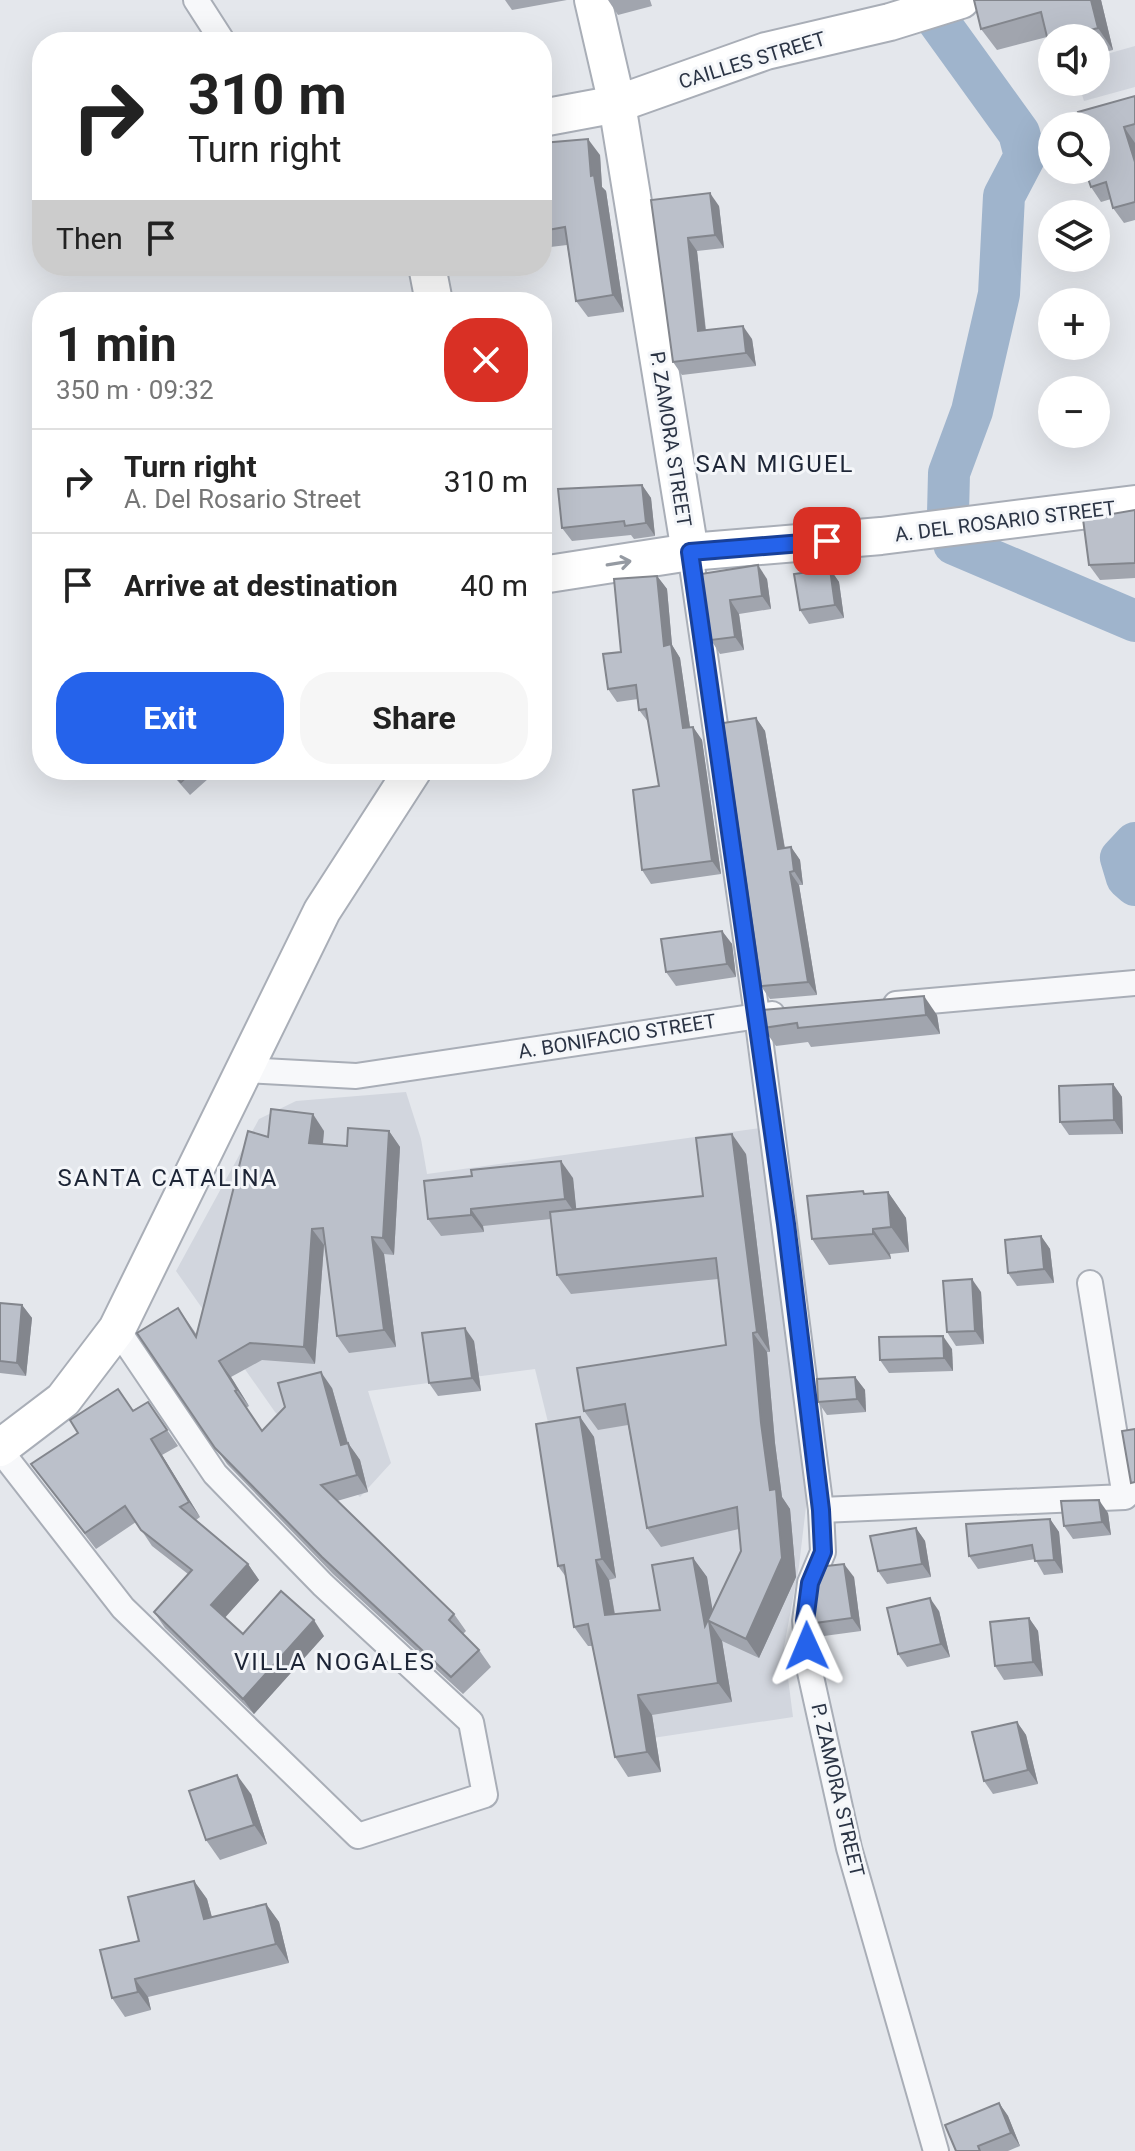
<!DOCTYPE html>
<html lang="en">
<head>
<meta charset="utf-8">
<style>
  :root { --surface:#fff; --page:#f6f6f6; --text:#222; --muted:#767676; --line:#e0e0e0; --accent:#2563eb }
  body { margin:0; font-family:Roboto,sans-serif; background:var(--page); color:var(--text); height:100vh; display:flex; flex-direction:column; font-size:30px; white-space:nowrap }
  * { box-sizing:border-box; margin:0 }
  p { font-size:26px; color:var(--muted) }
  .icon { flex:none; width:44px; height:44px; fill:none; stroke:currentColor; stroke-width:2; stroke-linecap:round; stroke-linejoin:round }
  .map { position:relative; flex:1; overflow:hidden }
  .panel { position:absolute; left:32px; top:292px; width:520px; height:488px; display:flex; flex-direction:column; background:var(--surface); border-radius:32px; box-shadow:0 8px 32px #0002 }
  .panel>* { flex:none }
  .top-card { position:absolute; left:32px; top:32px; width:520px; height:244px; border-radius:32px; box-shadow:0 8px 32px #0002; background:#fff; color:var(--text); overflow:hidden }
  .fabs { position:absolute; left:1038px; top:24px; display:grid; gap:16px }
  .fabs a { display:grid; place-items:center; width:72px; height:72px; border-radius:50%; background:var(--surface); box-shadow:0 8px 32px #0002; font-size:40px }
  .pin { position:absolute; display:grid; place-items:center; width:68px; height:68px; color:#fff; margin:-34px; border-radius:16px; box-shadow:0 4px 12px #0006 }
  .me { position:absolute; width:88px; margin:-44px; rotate:359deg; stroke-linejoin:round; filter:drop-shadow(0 0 6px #0008) }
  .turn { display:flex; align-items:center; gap:28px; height:168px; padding:0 24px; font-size:36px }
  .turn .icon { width:104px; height:104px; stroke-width:2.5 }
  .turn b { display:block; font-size:56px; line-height:68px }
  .then { display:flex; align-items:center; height:76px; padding:0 24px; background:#0003; gap:16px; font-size:30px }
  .round { display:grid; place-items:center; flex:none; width:84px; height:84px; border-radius:32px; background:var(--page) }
  .headline { display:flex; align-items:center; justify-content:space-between; height:136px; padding:0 24px }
  h1 { font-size:48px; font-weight:700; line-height:60px }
  .cta { display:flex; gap:16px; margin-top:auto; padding:16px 24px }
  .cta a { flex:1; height:92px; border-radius:32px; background:var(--accent); color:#fff; font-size:32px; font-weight:700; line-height:92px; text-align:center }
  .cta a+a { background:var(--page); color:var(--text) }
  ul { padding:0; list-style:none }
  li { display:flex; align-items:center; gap:24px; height:104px; padding:0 24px; border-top:2px solid var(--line) }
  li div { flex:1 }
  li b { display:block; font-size:30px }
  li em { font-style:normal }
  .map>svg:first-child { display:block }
</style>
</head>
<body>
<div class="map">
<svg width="1135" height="2151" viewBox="0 0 1135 2151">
  <rect width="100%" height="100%" fill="#e4e7ec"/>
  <g fill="#d2d6de">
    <polygon points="1135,46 1135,87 1084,101 1078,82 1096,82 1096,57"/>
    <polygon points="406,1092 421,1139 427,1174 767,1127 807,1498 799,1566 784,1647 793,1717 626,1742 535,1369 368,1391 391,1463 360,1497 275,1412 176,1271 259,1119 296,1101"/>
  </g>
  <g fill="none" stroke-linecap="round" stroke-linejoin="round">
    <g stroke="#9fb4cc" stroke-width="42">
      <polyline points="923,0 1019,133 1025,156 1004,196 999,294 972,411 949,473 948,514 954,544 1135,621"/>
      <polyline points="1135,843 1121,858 1127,878 1135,885"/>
    </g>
    <g stroke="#a9aeb7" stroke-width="28">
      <g id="street">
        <polyline points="196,0 223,42"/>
        <polyline points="690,552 757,1015 821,1510 823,1552 810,1583 805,1621 810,1672 849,1848 936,2151"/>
        <polyline points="896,1004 1135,983"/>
        <polyline points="243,1070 356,1076 772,1014"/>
        <polyline points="0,1450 123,1608 358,1836 485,1795 471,1722 323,1585 215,1474 117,1329"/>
        <polyline points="821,1510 1125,1497 1090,1283"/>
      </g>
    </g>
    <g stroke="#a9aeb7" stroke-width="40">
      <g id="secondary">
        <polyline points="593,0 617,104 690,552"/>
        <polyline points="542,118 617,104 766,51 890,22 961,0"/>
        <polyline points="427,266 434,302"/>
        <polyline points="542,575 690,552 881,536 1135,504"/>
        <polyline points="0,1448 63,1400 117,1329 322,911 413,770"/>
      </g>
    </g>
    <use href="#street" stroke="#f7f8fa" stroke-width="24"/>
    <use href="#secondary" stroke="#fff" stroke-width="36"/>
  </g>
  <g fill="#a1a5ae">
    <polygon points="505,0 567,0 512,10"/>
    <polygon points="608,0 650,0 652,6 618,15"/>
    <polygon points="974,0 1101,0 1113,50 1096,54 1096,38 1052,38 1052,46 1047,37 997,50 981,29"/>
    <polygon points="1135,96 1135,220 1124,223 1113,208 1111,199 1101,202 1091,187"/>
    <polygon points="542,143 600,155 602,187 606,191 624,312 588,317 576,301 567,245 542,248"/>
    <polygon points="651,200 719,206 724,248 697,251 706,330 752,339 756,366 682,375 673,362"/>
    <polygon points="642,485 651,498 655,536 634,539 631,535 572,541 562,528"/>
    <polygon points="1135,510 1135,578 1100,580 1089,565"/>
    <polygon points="830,569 839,582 844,618 809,624 800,610"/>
    <polygon points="701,574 767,579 771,609 739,614 744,650 720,654 711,640"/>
    <polygon points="657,576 667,589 672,645 680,658 690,727 693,727 702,740 721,874 651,884 642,870 659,786 649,723 639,710 638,699 617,702 608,689 621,652"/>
    <polygon points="542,597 549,606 552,653 542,650"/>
    <polygon points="756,718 765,731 785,848 791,847 800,860 803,885 799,885 817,995 770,999 761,986"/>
    <polygon points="168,770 218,770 190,795"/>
    <polygon points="722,931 732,944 736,977 676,986 666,972"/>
    <polygon points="761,1010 937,1015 940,1034 811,1047 808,1042 776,1046 763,1028"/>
    <polygon points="1113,1084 1122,1097 1123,1134 1069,1135 1060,1122"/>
    <polygon points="324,1131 323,1144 347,1146 389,1131 400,1147 394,1255 384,1254 396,1347 349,1353 337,1336 325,1245 324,1245 315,1364 262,1360 231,1377 249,1406 246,1408 262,1431 332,1388 348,1443 360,1460 368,1492 337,1501 454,1614 466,1631 463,1634 479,1650 491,1667 463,1694 333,1574 227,1464 137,1333 178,1308 197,1335"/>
    <polygon points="746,1154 770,1352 767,1352 775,1443 782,1497 790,1509 796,1577 759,1658 722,1641 732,1702 652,1715 661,1772 628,1777 615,1757 592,1646 588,1646 574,1627 566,1577 558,1566 580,1417 594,1437 616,1578 609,1580 615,1614 660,1610 693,1558 707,1577 712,1610 741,1551 739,1529 661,1547 647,1528 628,1425 598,1430 584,1411 726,1345 718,1279 571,1294 557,1275 551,1219 483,1226 484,1232 441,1236 428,1219 573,1178 576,1209 703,1196"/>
    <polygon points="888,1192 906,1218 909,1252 890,1254 891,1259 829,1265 812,1239"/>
    <polygon points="1041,1236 1050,1249 1054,1283 1017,1286 1008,1273"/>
    <polygon points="981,1292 984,1344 956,1346 947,1332"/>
    <polygon points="0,1303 22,1305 32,1318 26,1376 0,1373"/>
    <polygon points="474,1341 481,1391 438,1396 429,1383"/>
    <polygon points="952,1349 953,1371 889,1373 880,1360"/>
    <polygon points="855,1377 865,1390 866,1412 827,1415 818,1402"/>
    <polygon points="148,1402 178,1446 162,1455 200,1517 196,1520 248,1564 259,1580 224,1618 243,1634 324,1636 254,1714 165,1628 154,1612 188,1574 152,1546 136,1522 96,1549 31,1464"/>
    <polygon points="1108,1513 1111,1535 1073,1539 1064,1526"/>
    <polygon points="1050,1519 1059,1532 1063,1573 1044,1575 1035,1559 978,1569 969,1556"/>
    <polygon points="916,1528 925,1541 931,1577 887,1584 878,1571"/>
    <polygon points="854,1577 861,1631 824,1636 815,1623"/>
    <polygon points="939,1611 950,1657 907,1667 898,1654"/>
    <polygon points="1029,1618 1038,1631 1043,1676 1004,1680 995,1666"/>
    <polygon points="1017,1722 1026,1735 1038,1784 993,1794 984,1781"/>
    <polygon points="251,1794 267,1844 220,1860 206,1840"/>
    <polygon points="194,1881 207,1899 212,1917 266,1904 279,1922 289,1963 148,1997 151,2010 125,2017 112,1998 139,1941"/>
    <polygon points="999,2103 1008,2116 1020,2146 1008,2151 956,2151"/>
  </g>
  <g fill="#83868d">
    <polygon points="1091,0 1101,0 1113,50 1098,28"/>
    <polygon points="1124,127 1135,143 1135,162"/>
    <polygon points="588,139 600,155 602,187 606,191 624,312 613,295 591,176"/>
    <polygon points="710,193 719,206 724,248 715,235"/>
    <polygon points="688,238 697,251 707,344 698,331"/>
    <polygon points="743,326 752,339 756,366 746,353"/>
    <polygon points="642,485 651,498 655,536 646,523"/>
    <polygon points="758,565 767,579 771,609 762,596"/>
    <polygon points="830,569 839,582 844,618 835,605"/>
    <polygon points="657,576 667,589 672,645 680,658 692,741 683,728 664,646"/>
    <polygon points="542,597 549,606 552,653 543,639"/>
    <polygon points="730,600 739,614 744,650 735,637"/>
    <polygon points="756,718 765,731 787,862 778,849"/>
    <polygon points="693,727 702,740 721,874 712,861"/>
    <polygon points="791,847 800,860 803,885 794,871"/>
    <polygon points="790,872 799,885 817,995 808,982"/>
    <polygon points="722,931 732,944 736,977 727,964"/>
    <polygon points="924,996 937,1015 940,1034 926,1015"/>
    <polygon points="1113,1084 1122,1097 1123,1134 1114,1120"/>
    <polygon points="313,1114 324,1131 321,1160 309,1143"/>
    <polygon points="389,1131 400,1147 394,1255 383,1238"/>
    <polygon points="732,1134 746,1154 770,1352 757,1332"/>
    <polygon points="561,1161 573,1178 577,1216 565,1199"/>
    <polygon points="888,1192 906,1218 909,1252 891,1227"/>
    <polygon points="471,1209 483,1226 484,1232 471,1215"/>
    <polygon points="312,1229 324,1245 315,1364 304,1347"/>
    <polygon points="873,1229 890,1254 891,1259 873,1234"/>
    <polygon points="1041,1236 1050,1249 1054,1283 1044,1269"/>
    <polygon points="372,1237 384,1254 396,1347 384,1330"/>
    <polygon points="972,1279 981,1292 984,1344 975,1331"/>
    <polygon points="22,1305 32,1318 26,1376 17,1363"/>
    <polygon points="465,1328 474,1341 481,1391 472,1378"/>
    <polygon points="753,1333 767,1352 775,1443 782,1497 790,1509 796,1577 759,1658 746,1639 770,1490 761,1423"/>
    <polygon points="943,1336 952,1349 953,1371 944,1358"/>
    <polygon points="219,1361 231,1377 249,1406 237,1390"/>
    <polygon points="321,1372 332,1388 353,1462 341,1445"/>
    <polygon points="855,1377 865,1390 866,1412 857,1399"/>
    <polygon points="580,1417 594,1437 616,1578 602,1559"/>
    <polygon points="151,1439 162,1455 200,1517 189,1502"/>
    <polygon points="348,1443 360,1460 368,1492 357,1475"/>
    <polygon points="1099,1500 1108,1513 1111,1535 1102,1522"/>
    <polygon points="1050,1519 1059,1532 1063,1573 1054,1560"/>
    <polygon points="916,1528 925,1541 931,1577 922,1564"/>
    <polygon points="693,1558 707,1577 715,1624 709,1621 722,1641 732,1702 718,1683 705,1626"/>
    <polygon points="596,1560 609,1580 618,1635 605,1615"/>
    <polygon points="248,1564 259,1580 222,1621 211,1605"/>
    <polygon points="844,1564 854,1577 861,1631 852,1618"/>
    <polygon points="930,1598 939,1611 950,1657 941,1644"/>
    <polygon points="1029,1618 1038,1631 1043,1676 1033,1662"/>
    <polygon points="314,1620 324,1636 254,1714 243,1699"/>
    <polygon points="638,1695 652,1715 661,1772 647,1752"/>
    <polygon points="1017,1722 1026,1735 1038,1784 1028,1770"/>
    <polygon points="237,1775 251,1794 267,1844 254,1825"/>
    <polygon points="194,1881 207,1899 217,1937 204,1919"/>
    <polygon points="266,1904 279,1922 289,1963 276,1944"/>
    <polygon points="135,1979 148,1997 151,2010 138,1992"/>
    <polygon points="999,2103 1008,2116 1020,2146 1011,2133"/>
  </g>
  <g fill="#bbc0ca" stroke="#83868d" stroke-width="2">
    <polygon points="974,0 1091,0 1098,28 1060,38 1052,38 1052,40 1048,41 1041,12 981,29"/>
    <polygon points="1135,96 1135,124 1124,127 1135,162 1135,202 1113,208 1106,182 1091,187 1085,170 1096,170 1096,126 1082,126 1078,112"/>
    <polygon points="588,139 591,176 594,175 613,295 576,301 565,227 542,231 542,143"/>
    <polygon points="710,193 715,235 688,238 698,331 743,326 746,353 673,362 651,200"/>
    <polygon points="642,485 646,523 625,526 624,521 562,528 558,489"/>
    <polygon points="1135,510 1135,563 1089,565 1083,519"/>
    <polygon points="758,565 762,596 730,600 735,637 711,640 701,574"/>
    <polygon points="830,569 835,605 800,610 794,574"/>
    <polygon points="657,576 664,646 671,644 683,728 693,727 712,861 642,870 633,790 659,786 646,709 639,710 636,685 608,689 603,654 621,652 614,579"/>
    <polygon points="756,718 778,849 791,847 794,871 790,872 808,982 761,986 723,723"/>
    <polygon points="170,770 194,770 181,782"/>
    <polygon points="722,931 727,964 666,972 661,939"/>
    <polygon points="924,996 926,1015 798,1028 797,1023 763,1028 761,1010"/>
    <polygon points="1113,1084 1114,1120 1060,1122 1059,1086"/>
    <polygon points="271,1109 313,1114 309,1143 347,1146 348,1128 389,1131 383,1238 372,1237 384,1330 337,1336 323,1228 312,1229 304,1347 250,1343 219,1361 237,1390 235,1391 262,1431 285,1407 278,1383 321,1372 341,1445 348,1443 357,1475 321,1485 454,1614 449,1620 479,1650 451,1677 322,1557 215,1448 137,1333 178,1308 196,1337 248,1131 268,1137"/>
    <polygon points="732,1134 757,1332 753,1333 761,1423 770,1490 776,1489 782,1558 746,1639 709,1621 718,1683 638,1695 647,1752 615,1757 588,1624 574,1627 564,1565 558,1566 536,1424 580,1417 602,1559 596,1560 605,1615 660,1610 652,1565 693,1558 705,1626 741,1551 737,1507 647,1528 625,1404 584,1411 577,1368 726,1345 716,1258 557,1275 550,1212 703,1196 696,1138"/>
    <polygon points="561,1161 565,1199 471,1209 471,1215 428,1219 424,1181 472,1176 471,1170"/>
    <polygon points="863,1191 864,1194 888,1192 891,1227 873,1229 873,1234 812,1239 807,1196"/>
    <polygon points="1041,1236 1044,1269 1008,1273 1005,1240"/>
    <polygon points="972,1279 975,1331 947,1332 943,1281"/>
    <polygon points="0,1303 22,1305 17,1363 0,1361"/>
    <polygon points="465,1328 472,1378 429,1383 422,1333"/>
    <polygon points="943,1336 944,1358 880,1360 879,1337"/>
    <polygon points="855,1377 857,1399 818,1402 817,1379"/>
    <polygon points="118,1389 133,1411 148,1402 167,1430 151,1439 189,1502 180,1507 248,1564 211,1605 243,1634 281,1591 314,1620 243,1699 154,1612 192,1570 141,1530 125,1506 85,1533 31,1464 78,1433 70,1420"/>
    <polygon points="1135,1429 1135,1482 1131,1483 1122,1431"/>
    <polygon points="1099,1500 1102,1522 1064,1526 1061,1501"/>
    <polygon points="1050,1519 1054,1560 1035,1561 1032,1545 969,1556 966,1524"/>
    <polygon points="916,1528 922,1564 878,1571 870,1536"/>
    <polygon points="844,1564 852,1618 815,1623 812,1600 818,1567"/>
    <polygon points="930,1598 941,1644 898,1654 887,1608"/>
    <polygon points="1029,1618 1033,1662 995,1666 990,1622"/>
    <polygon points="1017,1722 1028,1770 984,1781 972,1732"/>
    <polygon points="237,1775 254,1825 206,1840 189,1791"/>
    <polygon points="194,1881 204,1919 266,1904 276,1944 135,1979 138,1992 112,1998 100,1950 139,1941 128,1897"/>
    <polygon points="999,2103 1011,2133 978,2146 980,2151 956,2151 945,2125"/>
  </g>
  <defs><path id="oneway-shaft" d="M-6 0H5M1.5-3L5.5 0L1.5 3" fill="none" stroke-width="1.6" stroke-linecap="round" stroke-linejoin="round" transform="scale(2)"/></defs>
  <use stroke="#959aa2" href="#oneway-shaft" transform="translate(619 563) rotate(-9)"/>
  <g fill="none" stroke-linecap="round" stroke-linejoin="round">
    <g stroke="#184099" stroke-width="20">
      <polyline id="route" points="807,1646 805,1621 810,1583 823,1552 821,1510 786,1224 690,552 827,541"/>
    </g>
    <use href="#route" stroke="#2563eb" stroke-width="14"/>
  </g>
  <g text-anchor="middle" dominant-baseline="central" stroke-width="6" stroke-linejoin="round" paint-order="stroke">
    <g font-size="20" fill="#2b3445" stroke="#f4f6f9">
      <text transform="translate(752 60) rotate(-17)">CAILLES STREET</text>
      <text transform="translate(671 439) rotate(81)">P. ZAMORA STREET</text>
      <text transform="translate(1005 521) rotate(-7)">A. DEL ROSARIO STREET</text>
      <text transform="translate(617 1036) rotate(-9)">A. BONIFACIO STREET</text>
      <text transform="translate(838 1790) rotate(77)">P. ZAMORA STREET</text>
    </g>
    <g font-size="24" letter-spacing="2" fill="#1d2536" stroke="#f4f6f9">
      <text x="775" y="464">SAN MIGUEL</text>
      <text x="168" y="1178">SANTA CATALINA</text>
      <text x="335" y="1662">VILLA NOGALES</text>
    </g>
  </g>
</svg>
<div class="fabs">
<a><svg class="icon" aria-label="sound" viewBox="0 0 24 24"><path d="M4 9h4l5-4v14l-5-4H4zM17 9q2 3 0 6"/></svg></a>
<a><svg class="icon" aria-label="search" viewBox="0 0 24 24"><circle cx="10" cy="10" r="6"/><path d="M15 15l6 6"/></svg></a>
<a><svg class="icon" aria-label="layers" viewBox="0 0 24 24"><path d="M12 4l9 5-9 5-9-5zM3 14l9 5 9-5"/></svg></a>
<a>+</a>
<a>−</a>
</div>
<div class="pin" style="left:827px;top:541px;background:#d93025"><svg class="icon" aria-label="arrive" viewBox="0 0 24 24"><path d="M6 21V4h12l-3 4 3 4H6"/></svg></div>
<svg class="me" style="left:807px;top:1646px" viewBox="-20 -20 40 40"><path d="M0-17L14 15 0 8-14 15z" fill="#2563eb" stroke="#fff" stroke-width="4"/></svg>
<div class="top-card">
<div class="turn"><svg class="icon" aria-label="right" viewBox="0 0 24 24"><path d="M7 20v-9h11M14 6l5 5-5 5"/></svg><div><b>310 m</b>Turn right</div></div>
<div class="then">Then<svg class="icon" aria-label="arrive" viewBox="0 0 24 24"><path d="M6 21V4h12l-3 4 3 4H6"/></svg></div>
</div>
<section class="panel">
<div class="headline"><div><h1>1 min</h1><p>350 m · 09:32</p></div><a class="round" style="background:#d93025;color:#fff"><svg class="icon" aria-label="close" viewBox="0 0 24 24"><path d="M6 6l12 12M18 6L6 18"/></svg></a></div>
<ul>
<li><svg class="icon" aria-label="right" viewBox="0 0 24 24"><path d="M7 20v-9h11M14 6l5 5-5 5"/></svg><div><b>Turn right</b><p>A. Del Rosario Street</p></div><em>310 m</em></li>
<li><svg class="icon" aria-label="arrive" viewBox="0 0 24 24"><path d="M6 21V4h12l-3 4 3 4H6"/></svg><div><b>Arrive at destination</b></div><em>40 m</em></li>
</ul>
<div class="cta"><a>Exit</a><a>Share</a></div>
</section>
</div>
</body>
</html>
